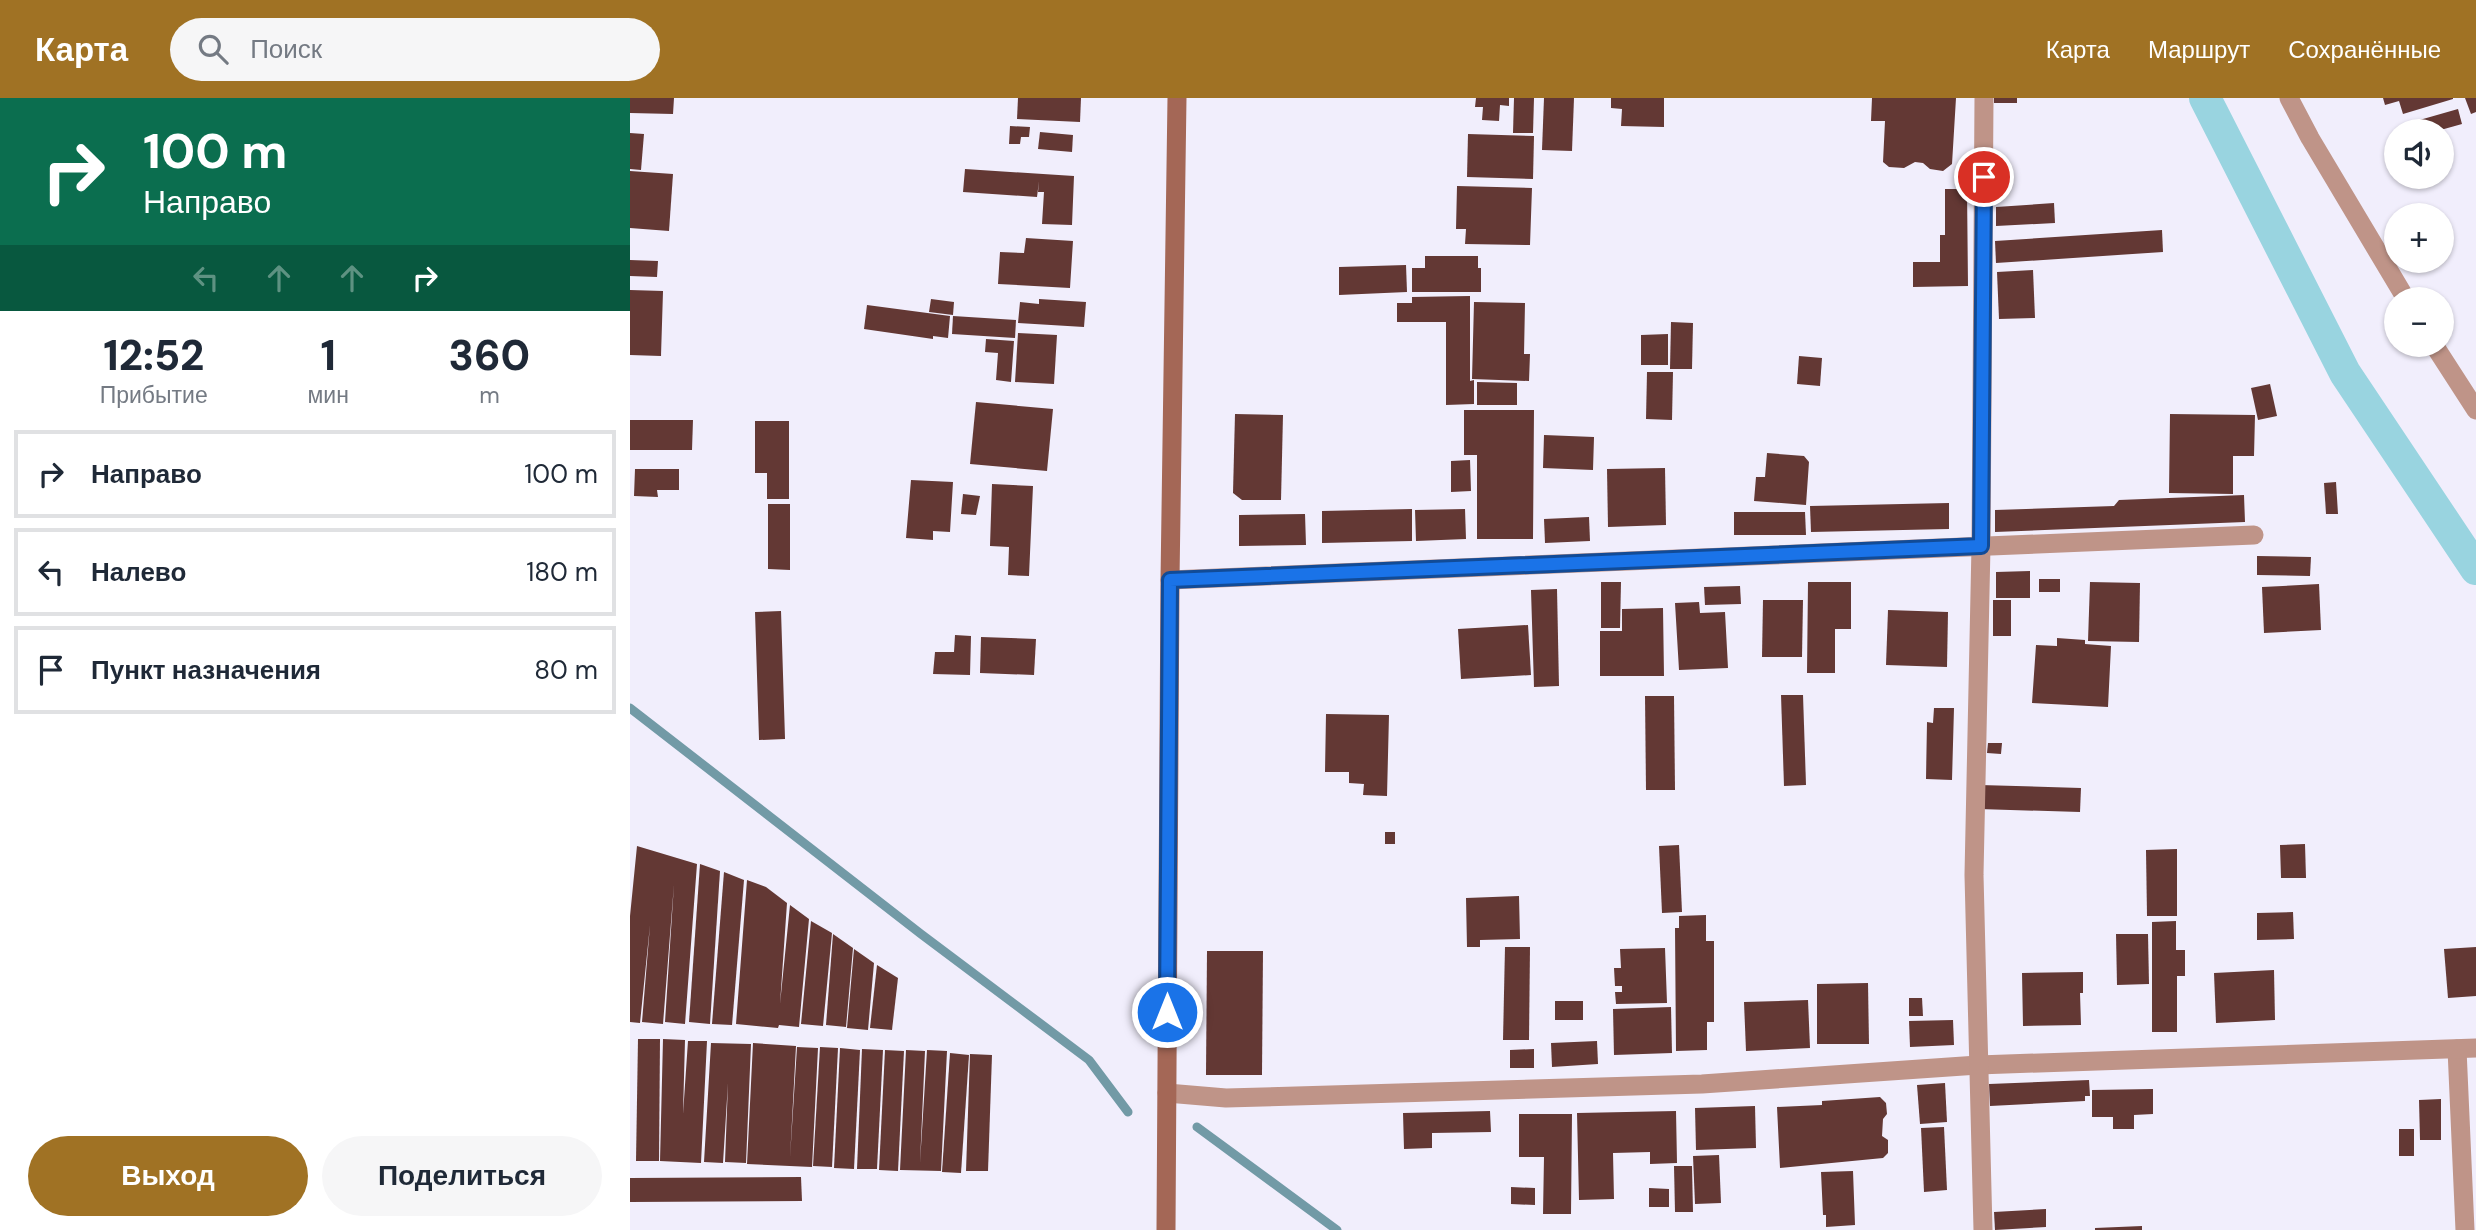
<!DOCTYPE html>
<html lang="ru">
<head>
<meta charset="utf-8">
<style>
  :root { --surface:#fff; --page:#f6f6f7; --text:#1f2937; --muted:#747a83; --line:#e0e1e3; --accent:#a07224 }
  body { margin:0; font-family:"DM Sans",sans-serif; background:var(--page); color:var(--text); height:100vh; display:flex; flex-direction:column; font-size:26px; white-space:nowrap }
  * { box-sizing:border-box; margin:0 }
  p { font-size:23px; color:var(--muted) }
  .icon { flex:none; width:38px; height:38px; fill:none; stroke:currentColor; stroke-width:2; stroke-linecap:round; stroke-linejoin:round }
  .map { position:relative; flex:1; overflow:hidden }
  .drawer { display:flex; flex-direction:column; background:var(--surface); width:630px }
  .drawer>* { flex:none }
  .hud { background:#0b6e4f; color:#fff; overflow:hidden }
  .tools { position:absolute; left:1754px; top:21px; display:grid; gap:14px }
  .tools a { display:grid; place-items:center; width:70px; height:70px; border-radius:50%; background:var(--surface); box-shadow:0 2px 5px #0004; font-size:35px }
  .pin { position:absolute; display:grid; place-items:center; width:60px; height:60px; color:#fff; margin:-30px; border:4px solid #fff; border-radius:50%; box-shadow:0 2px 7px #0007 }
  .me { position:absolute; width:77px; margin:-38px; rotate:0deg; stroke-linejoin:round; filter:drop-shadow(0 0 5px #0008) }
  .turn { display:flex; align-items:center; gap:24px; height:147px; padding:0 28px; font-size:32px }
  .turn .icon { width:91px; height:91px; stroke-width:2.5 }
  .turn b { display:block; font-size:49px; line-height:60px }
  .lanes { display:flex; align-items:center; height:66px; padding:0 28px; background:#0003; justify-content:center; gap:35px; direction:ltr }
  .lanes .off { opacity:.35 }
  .eta { display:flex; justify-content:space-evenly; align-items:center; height:119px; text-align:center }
  .eta b { font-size:42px; font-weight:800; line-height:49px }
  .cta { display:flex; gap:14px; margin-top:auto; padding:14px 28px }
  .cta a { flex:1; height:80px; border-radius:42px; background:var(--accent); color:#fff; font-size:28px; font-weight:800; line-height:80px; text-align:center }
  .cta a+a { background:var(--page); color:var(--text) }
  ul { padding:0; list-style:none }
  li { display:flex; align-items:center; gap:21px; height:88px; margin:0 14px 10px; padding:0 14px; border:4px solid var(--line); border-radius:0px }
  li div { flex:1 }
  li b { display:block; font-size:26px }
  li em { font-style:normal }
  header { display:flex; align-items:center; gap:42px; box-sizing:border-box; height:98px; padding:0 35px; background:var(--accent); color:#fff }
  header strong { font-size:33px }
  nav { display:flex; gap:38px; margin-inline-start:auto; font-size:24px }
  .search { width:490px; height:63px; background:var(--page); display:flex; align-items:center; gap:18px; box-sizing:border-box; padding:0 24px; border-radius:38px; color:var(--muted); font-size:26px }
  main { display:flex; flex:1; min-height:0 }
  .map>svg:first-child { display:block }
</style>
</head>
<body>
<header>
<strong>Карта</strong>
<div class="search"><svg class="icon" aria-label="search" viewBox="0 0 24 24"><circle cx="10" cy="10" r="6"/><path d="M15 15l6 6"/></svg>Поиск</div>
<nav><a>Карта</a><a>Маршрут</a><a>Сохранённые</a></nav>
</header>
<main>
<section class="drawer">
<div class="hud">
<div class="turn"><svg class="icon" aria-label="right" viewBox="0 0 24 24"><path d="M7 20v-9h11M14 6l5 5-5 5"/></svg><div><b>100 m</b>Направо</div></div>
<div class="lanes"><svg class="icon off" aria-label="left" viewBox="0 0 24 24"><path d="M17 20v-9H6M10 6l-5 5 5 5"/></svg><svg class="icon off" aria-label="ahead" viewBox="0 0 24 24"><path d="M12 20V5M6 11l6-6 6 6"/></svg><svg class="icon off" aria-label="ahead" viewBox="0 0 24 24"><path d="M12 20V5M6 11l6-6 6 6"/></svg><svg class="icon" aria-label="right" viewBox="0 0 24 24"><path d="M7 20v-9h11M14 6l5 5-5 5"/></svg></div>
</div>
<div class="eta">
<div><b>12:52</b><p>Прибытие</p></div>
<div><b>1</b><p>мин</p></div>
<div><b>360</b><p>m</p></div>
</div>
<ul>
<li><svg class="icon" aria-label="right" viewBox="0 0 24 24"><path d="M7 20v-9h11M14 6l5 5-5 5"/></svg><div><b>Направо</b></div><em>100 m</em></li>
<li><svg class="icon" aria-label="left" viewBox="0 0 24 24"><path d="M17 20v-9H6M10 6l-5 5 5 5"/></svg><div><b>Налево</b></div><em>180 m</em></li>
<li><svg class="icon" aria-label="arrive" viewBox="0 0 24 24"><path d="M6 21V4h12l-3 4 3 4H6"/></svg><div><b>Пункт назначения</b></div><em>80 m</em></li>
</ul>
<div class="cta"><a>Выход</a><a>Поделиться</a></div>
</section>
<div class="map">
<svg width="1846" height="1132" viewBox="0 0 1846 1132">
  <rect width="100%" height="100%" fill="#f1eefc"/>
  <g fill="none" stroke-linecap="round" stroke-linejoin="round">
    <g stroke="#729aa6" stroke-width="9">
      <polyline points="0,610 291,836 459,962 498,1014"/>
      <polyline points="567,1029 707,1132"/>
    </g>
    <polyline stroke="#99d4e0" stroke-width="32" points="1575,0 1715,275 1846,471"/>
  </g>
  <g fill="#633834">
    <polygon points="0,0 44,0 43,16 0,15"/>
    <polygon points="388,0 451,0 450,24 387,21"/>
    <polygon points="846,0 879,0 879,8 870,7 869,23 852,22 853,9 845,9"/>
    <polygon points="884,0 904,0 903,35 883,35"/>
    <polygon points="914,0 944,0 942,53 912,52"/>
    <polygon points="981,0 1034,0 1034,29 991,28 992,11 981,10"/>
    <polygon points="1242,0 1326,0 1322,66 1313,73 1300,71 1293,65 1285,64 1274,70 1259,69 1253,64 1255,23 1241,23"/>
    <rect x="1364" y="0" width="23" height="5"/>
    <polygon points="1753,0 1823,0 1823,1 1773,16 1769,3 1755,7"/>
    <polygon points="1835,0 1846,0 1846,14 1841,16"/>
    <polygon points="1828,11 1832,26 1807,33 1781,33 1779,25"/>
    <polygon points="380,28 400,29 399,39 391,39 390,46 379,46"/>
    <polygon points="410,34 443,37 442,54 408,51"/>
    <polygon points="0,35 14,36 11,72 0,71"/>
    <polygon points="838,36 904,38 903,81 837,79"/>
    <polygon points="335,71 444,78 442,127 412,126 414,94 408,94 409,83 407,99 333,94"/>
    <polygon points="0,73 43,76 39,133 0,130"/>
    <polygon points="827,88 902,90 900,147 835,146 836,131 826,131"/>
    <polygon points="1315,91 1337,91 1338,188 1283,189 1283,164 1310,164 1310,137 1315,137"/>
    <polygon points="1424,105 1425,125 1366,128 1366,109"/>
    <polygon points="1532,132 1533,154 1366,165 1365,143"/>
    <polygon points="396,140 443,143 440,190 368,186 370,154 394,155"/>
    <polygon points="795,158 848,158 848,170 851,170 851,194 782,194 782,170 795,170"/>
    <polygon points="0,162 28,163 27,179 0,178"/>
    <polygon points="776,167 777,194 709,197 709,169"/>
    <polygon points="1403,172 1405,220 1369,221 1367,174"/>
    <polygon points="0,192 33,193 31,258 0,257"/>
    <polygon points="840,198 840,283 844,282 844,306 816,307 816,224 767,224 767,205 782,205 782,199"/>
    <polygon points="301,201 324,204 323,217 299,214"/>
    <polygon points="409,201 456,204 454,229 388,225 390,204 409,206"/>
    <polygon points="844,204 895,205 894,256 900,256 899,283 842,281"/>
    <polygon points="237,207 320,218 318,240 303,238 303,241 234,231"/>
    <polygon points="323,218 386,222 385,240 322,236"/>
    <polygon points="1041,224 1063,225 1062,271 1040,271"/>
    <polygon points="388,235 427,237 424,286 385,284"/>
    <polygon points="1038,236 1038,267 1011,267 1011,237"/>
    <polygon points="356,241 384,243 381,284 366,282 368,255 355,254"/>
    <polygon points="1169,258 1192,260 1190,288 1167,286"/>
    <polygon points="1017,274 1043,274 1042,322 1016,321"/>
    <polygon points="847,284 887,285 887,307 847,307"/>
    <polygon points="1640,286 1647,318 1628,322 1621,290"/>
    <polygon points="346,304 423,311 417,373 340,366"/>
    <polygon points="834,312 904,312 903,441 847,441 847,357 834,357"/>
    <polygon points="605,316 653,317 651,402 612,402 603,395"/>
    <polygon points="1540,316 1625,317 1624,358 1603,358 1603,396 1539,395"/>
    <polygon points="0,322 63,322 62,352 0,352"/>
    <polygon points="125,323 159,323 159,401 137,401 137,375 125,375"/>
    <polygon points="914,337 964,339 963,372 913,370"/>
    <polygon points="1137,355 1174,358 1179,364 1176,407 1124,403 1126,379 1135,379"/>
    <polygon points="840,362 841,393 821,394 821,363"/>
    <polygon points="1035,370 1036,427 978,429 977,371"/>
    <polygon points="5,371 49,371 49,392 27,392 28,399 4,398"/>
    <polygon points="281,382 323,384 320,434 303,433 303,442 276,440"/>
    <polygon points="1706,384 1708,416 1696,416 1694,385"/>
    <polygon points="362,386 403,388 399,478 378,477 379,449 360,448"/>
    <polygon points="333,396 350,398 346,417 331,416"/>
    <polygon points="1614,397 1615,424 1365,434 1365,412 1484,408 1489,402"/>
    <polygon points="1319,405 1319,431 1181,434 1180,408"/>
    <polygon points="138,406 160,406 160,472 138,471"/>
    <polygon points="782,411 782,443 692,445 692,413"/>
    <polygon points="835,411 836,441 786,443 785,412"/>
    <polygon points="1104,414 1175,414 1176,437 1104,437"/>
    <polygon points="675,416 676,447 609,448 609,417"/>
    <polygon points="959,419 960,443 915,445 914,421"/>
    <polygon points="1627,458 1681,459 1680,478 1627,477"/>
    <polygon points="1400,473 1400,500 1366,500 1366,474"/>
    <rect x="1409" y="481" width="21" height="13"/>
    <polygon points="971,484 991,484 990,530 971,530"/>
    <polygon points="1178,484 1221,484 1221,531 1205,531 1205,575 1177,575"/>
    <polygon points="1460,484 1510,485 1509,544 1458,543"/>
    <polygon points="1689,486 1691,532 1634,535 1632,489"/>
    <polygon points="1110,488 1111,506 1075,507 1074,489"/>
    <polygon points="927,491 929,588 904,589 901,492"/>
    <polygon points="1133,502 1173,502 1172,559 1132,559"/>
    <rect x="1363" y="502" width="18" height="36"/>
    <polygon points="1069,504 1070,515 1095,514 1098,570 1049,572 1045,505"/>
    <polygon points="1033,510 1034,578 970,578 970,533 992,533 992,511"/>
    <polygon points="1258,512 1318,514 1317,569 1256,567"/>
    <polygon points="151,513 155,641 129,642 125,514"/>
    <polygon points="898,527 901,577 831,581 828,531"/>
    <polygon points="325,537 341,538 340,577 303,576 305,554 324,554"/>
    <polygon points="351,539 406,541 404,577 350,575"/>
    <polygon points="1427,540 1455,542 1455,546 1481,548 1478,609 1402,605 1406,547 1427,548"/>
    <polygon points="1151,597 1173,597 1176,687 1154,688"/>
    <polygon points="1015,598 1044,598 1045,692 1016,692"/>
    <polygon points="1304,610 1324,610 1322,682 1296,681 1297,624 1303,625"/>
    <polygon points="696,616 759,617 757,698 733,697 734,686 719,685 719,674 695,674"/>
    <polygon points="1358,645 1372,645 1371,656 1357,655"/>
    <polygon points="1350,687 1451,690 1450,714 1349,711"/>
    <rect x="755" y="734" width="10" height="12"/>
    <polygon points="1675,746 1676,780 1651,780 1650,747"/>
    <polygon points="1049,747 1052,814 1032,815 1029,748"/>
    <polygon points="7,748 67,766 55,926 35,924 44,786 33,926 12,924 20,827 10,925 0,924 0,818"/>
    <polygon points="1547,751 1547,818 1517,818 1516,752"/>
    <polygon points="70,766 90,773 80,926 59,924"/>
    <polygon points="94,774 114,782 102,927 82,926"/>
    <polygon points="117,782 136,789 157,805 150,906 160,807 179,821 169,929 149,927 148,930 106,926"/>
    <polygon points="889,798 890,841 850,842 850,849 837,849 836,800"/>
    <polygon points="1663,814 1664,841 1627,842 1627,815"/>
    <polygon points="1076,817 1076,843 1084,843 1084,924 1077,924 1077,952 1046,953 1045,830 1049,830 1049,818"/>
    <polygon points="181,823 202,835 193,928 171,926"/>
    <polygon points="1546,823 1546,852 1555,852 1555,878 1547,878 1547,934 1522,934 1522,824"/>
    <polygon points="203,836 223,850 216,929 196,927"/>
    <polygon points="1486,836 1518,836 1519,886 1487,887"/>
    <polygon points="875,849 900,849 899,942 873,942"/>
    <polygon points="1846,849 1846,898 1818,900 1814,851"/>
    <polygon points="1035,850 1037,905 986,906 985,894 992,894 992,888 985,888 984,870 991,870 990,851"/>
    <polygon points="224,851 244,865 238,932 217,930"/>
    <polygon points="577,853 633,853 632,977 576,977"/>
    <polygon points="247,867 268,880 262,932 240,930"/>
    <polygon points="1644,872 1645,922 1586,925 1584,875"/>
    <polygon points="1453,874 1453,895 1450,895 1451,927 1393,928 1392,875"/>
    <polygon points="1238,885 1239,946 1187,946 1187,886"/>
    <polygon points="1279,900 1292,900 1293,918 1279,918"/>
    <polygon points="1178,902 1180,950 1116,953 1114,904"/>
    <rect x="925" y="903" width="28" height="19"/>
    <polygon points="1041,909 1042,955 984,957 983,911"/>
    <polygon points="1323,922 1324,947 1280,949 1279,923"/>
    <polygon points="8,941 30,941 29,1063 6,1063"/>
    <polygon points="33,941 55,942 53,1016 58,943 77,943 71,1065 30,1063"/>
    <polygon points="967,943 968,966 922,969 921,945"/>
    <polygon points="81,945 121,946 116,1065 95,1064 98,985 93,1065 74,1064"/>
    <polygon points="123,945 166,948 160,1060 167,949 188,950 182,1069 117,1066"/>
    <polygon points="190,949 208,950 202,1069 183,1068"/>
    <polygon points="210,950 230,952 224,1071 204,1070"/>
    <polygon points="232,951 253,952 247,1071 227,1071"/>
    <polygon points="904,951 904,970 880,970 880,952"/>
    <polygon points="255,952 274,953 268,1073 249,1072"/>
    <polygon points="276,952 295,953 290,1065 297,952 317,953 311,1073 270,1072"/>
    <polygon points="320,955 339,957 331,1075 312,1074"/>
    <polygon points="340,956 362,957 358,1073 336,1073"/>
    <polygon points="1459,982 1460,998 1455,998 1455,1003 1360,1008 1359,986"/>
    <polygon points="1315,985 1317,1024 1290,1026 1287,987"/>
    <polygon points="1523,991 1523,1016 1504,1017 1504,1031 1483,1031 1483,1019 1462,1019 1462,992"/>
    <polygon points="1250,999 1256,1005 1257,1016 1253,1021 1252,1038 1258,1042 1258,1055 1253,1060 1150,1070 1147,1009 1192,1007 1192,1003"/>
    <polygon points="1811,1001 1811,1042 1790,1042 1789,1002"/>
    <polygon points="1125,1008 1126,1050 1066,1052 1065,1010"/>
    <polygon points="860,1013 861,1034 802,1035 802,1050 774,1051 773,1015"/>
    <polygon points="1046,1013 1047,1065 1020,1066 1020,1054 983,1055 984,1101 949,1102 947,1015"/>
    <polygon points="889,1016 942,1016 941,1116 913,1116 914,1059 889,1059"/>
    <polygon points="1314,1029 1317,1092 1294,1094 1291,1030"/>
    <rect x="1769" y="1031" width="15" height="27"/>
    <polygon points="1089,1057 1091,1105 1065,1106 1063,1058"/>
    <polygon points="1044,1068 1062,1068 1063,1114 1045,1114"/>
    <polygon points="1223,1073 1225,1127 1196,1129 1196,1117 1193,1117 1191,1074"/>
    <polygon points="171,1079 172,1103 0,1104 0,1080"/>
    <polygon points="881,1089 905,1090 905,1107 881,1106"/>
    <polygon points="1019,1090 1039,1091 1039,1109 1019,1109"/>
    <polygon points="1416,1111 1416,1129 1365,1132 1364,1114"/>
    <polygon points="1512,1128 1512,1132 1465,1132 1465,1130"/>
  </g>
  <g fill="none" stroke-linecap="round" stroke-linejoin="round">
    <g stroke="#bf9488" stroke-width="19">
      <polyline points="1659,0 1680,40 1776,201"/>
      <polyline points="1804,247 1846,312"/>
      <polyline points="540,482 1624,437"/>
      <polyline points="1827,951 1835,1132"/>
      <polyline points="537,995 596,1000 1072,986 1348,967 1846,950"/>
      <polyline points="1353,1132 1344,777 1351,448 1354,0"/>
    </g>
    <polyline stroke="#a46756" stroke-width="19" points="536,1132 540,482 547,0"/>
  </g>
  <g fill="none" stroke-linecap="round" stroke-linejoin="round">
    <g stroke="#114b97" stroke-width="18">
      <polyline id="route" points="537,914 540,482 1351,448 1354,79"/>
    </g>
    <use href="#route" stroke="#1a73e8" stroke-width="12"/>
  </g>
</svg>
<div class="tools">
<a><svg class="icon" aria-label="sound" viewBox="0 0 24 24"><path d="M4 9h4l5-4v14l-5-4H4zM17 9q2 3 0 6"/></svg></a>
<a>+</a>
<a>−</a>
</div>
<div class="pin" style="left:1354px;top:79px;background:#d93025"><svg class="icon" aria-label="arrive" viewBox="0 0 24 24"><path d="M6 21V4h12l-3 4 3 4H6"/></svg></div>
<svg class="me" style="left:537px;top:914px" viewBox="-20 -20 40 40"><circle r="17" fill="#1a73e8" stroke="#fff" stroke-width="3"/><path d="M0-11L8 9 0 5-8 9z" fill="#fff"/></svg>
</div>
</main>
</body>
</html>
